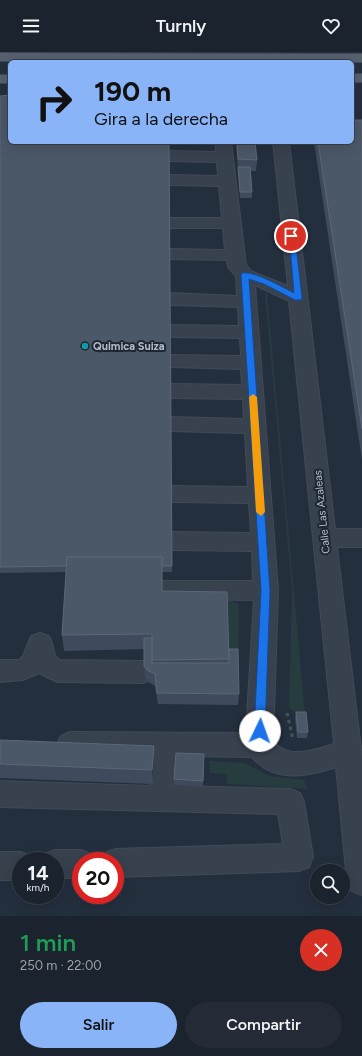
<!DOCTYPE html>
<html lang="es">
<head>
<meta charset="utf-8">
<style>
  :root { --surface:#1b232e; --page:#242b36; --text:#f1f3f6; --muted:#a0a4aa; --line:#39404a; --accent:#8ab4f8 }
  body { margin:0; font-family:Figtree,sans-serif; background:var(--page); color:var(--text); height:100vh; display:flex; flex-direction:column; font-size:15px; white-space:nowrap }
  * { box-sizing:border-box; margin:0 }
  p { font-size:13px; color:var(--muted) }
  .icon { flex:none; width:22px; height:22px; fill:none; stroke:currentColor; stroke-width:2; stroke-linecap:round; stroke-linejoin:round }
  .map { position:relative; height:864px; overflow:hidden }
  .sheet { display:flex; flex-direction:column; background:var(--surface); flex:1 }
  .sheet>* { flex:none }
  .top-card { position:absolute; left:8px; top:8px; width:346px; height:84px; border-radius:6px; box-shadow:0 4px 16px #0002,0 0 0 1px var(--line); background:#8ab4f8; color:#111; overflow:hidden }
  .buttons { position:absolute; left:310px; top:812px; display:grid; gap:8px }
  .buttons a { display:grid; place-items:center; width:40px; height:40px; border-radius:50%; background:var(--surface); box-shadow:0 4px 16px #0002,0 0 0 1px var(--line); font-size:20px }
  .speed { position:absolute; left:12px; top:800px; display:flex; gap:8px; font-size:20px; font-weight:700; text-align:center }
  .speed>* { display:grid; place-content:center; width:52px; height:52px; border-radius:50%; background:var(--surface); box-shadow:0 4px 16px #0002,0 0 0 1px var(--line); line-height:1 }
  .speed small { font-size:10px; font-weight:400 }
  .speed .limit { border:6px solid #d22; background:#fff; color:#111 }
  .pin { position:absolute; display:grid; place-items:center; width:34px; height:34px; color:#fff; margin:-17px; border:2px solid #fff; border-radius:50%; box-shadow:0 1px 4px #0007 }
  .me { position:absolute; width:44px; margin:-22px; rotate:3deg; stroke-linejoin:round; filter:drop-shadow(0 0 3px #0008) }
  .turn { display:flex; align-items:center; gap:14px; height:84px; padding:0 20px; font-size:18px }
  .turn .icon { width:52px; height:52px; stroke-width:2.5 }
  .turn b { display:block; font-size:28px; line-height:34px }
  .round { display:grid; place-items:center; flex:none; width:42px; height:42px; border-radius:21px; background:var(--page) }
  .head { display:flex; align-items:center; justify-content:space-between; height:68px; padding:0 20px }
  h1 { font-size:24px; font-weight:600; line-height:30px; color:#1e9e55 }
  .primary-button { display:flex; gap:8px; margin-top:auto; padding:8px 20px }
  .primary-button a { flex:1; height:46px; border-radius:24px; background:var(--accent); color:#111; font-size:16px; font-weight:600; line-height:46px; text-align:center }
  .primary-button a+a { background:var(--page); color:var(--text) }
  header { display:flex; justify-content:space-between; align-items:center; height:52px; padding:0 20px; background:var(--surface); font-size:18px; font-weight:600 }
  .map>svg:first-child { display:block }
</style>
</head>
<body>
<header><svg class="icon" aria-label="menu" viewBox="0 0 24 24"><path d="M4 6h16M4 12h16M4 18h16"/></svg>Turnly<svg class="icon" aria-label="heart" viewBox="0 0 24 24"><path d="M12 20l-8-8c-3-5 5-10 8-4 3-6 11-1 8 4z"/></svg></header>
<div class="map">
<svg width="362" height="864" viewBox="0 0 362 864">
  <rect width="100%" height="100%" fill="#242f3e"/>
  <g fill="#263c3f">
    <polygon points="267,241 305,663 298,663 289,655 292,537 265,242"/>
    <polygon points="185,549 231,549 239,552 238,609"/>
    <polygon points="209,709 245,711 269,724 304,728 307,737 226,732 227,722 210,721"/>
  </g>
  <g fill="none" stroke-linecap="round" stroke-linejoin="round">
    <g stroke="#414a57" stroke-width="2">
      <g id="minor">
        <path d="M215,90H231L246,213L251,219L288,234L273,90H289L335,477H362V495H337L362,706V843L352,839L347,829L336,715C307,725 274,731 252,705L176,704L177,734L290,737L300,741L304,750L313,805L309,815L299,819L115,825V809H101L105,801L115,797L283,792L278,762L0,755V729L150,734L149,704H70L61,700L57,692L61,684L70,680L246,681L254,548L162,547L154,545L150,538L154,531L162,529H253L252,499L172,498L164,495L160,489L164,483L172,480L251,481L249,451L172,450L164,448L161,442L164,436L172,434L248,435L245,381L171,379L164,377L161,372L164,367L171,365L244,367L243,347L171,346L164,344L161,339L164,334L171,332L242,333L241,317L171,315L164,314L161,309L164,304L171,303L241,304L240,286L170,285L163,283L160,279L163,275L170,273L239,274L238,255L170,253L163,251L161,247L163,243L170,241L237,244L236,224L228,215L227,208L170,207L164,206L161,202L164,198L170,197L225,198L223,176H170L164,175L161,171L164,167L170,166H222L219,134L169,133L163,131L161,128L163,125L169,123L218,124L217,110L169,109L163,107L161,104L163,101L169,99L216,100ZM255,233L289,249L334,692C314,698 288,708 273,689L278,539Z"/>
        <polygon points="40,581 49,584 52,591 55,604 60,608 143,609 152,613 156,620 152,627 143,631 57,630 39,621 23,628 0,630 0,608 19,608 23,604 31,584"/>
        <polygon points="55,798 81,798 91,802 94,809 81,809 81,826 55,826 55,809 42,809 45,802"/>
        <polygon points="0,800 21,800 31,804 33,809 21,809 21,828 0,828"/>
      </g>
    </g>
    <g stroke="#414a57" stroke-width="2">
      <g id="major">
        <polygon points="0,1 362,2 362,10 0,9"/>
        <rect x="352" y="22" width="10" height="8"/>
        <rect x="0" y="23" width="10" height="8"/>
      </g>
    </g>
    <polyline stroke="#3f5557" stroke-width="3" stroke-dasharray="3.5 3.5" stroke-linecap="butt" points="287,661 293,687"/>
    <use href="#minor" fill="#38414e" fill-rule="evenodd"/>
    <use href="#major" fill="#56606e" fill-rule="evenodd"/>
  </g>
  <g fill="#3f4b5c">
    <polygon points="0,44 169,90 172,520 162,520 162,539 229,597 239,642 238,653 158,652 155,634 147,629 145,625 144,597 64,599 62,583 66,520 0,521"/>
    <polygon points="362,68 362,408 314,90 352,90"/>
    <polygon points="236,90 255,90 257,108 256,119 251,119 252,140 252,146 240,146"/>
    <polygon points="296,660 308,680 307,686 297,686 295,666"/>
    <polygon points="0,688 154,694 154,708 153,732 0,726"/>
    <polygon points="204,702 203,734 174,733 174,727"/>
  </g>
  <polygon fill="#2f3b4b" points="154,694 154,708 153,732 152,718"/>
  <g fill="#4b5868" stroke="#5c6777">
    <polygon points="10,43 10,90 169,90 172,514 162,514 162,505 67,505 67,514 0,515 0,44"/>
    <polygon points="352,68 362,68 362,377 318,90 352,90"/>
    <polygon points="237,90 255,90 257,108 238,107"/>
    <polygon points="238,115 250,115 252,140 240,140"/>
    <polygon points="67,505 162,505 162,539 227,540 229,607 152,608 152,582 62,583"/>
    <polygon points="144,586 152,586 152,611 229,611 229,597 238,597 239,642 157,641 155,622 147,618 144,614"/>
    <polygon points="296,660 306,660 308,680 298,680"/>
    <polygon points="0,688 154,694 152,718 0,712"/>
    <polygon points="176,701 204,702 203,729 174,727"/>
  </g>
  <path fill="#1a73e8" stroke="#114b97" d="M289,182H291L295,184L302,246L301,248H295L264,232L249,227L270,539L265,679L263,682L260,684L256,682L254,679L261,539L241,223L242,221C255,219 282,235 294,241Z"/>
  <polygon fill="#f59e0b" points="253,342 257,345 265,460 261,464 256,460 249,345"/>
  <circle fill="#0f9aa8" stroke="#1d2633" stroke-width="1.5" cx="85" cy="294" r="4"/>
  <g text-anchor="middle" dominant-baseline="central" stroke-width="4" stroke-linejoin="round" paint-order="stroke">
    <g font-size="11" font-weight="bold" fill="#b4bcc9" stroke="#1d2633" text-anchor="start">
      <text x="93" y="294">Quimica Suiza</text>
    </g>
    <g font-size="11" fill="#b4bcc9" stroke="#1d2633">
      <text transform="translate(322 460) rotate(-96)">Calle Las Azaleas</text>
    </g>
  </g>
</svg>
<div class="buttons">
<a><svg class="icon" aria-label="search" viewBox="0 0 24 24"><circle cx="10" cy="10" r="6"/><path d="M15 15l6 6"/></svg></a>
</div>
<div class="speed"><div>14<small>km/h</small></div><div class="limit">20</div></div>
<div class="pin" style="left:291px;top:184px;background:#d93025"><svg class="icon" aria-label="arrive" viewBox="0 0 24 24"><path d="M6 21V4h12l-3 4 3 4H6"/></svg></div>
<svg class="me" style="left:260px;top:679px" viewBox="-20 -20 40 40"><circle r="19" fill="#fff"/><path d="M0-13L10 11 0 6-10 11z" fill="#1a73e8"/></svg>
<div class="top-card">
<div class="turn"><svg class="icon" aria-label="right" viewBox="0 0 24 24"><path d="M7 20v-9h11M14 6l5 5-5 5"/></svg><div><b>190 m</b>Gira a la derecha</div></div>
</div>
</div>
<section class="sheet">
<div class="head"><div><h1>1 min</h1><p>250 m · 22:00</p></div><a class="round" style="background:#d93025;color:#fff"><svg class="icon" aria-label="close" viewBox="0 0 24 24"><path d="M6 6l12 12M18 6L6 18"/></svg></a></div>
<div class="primary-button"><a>Salir</a><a>Compartir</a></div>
</section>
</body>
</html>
